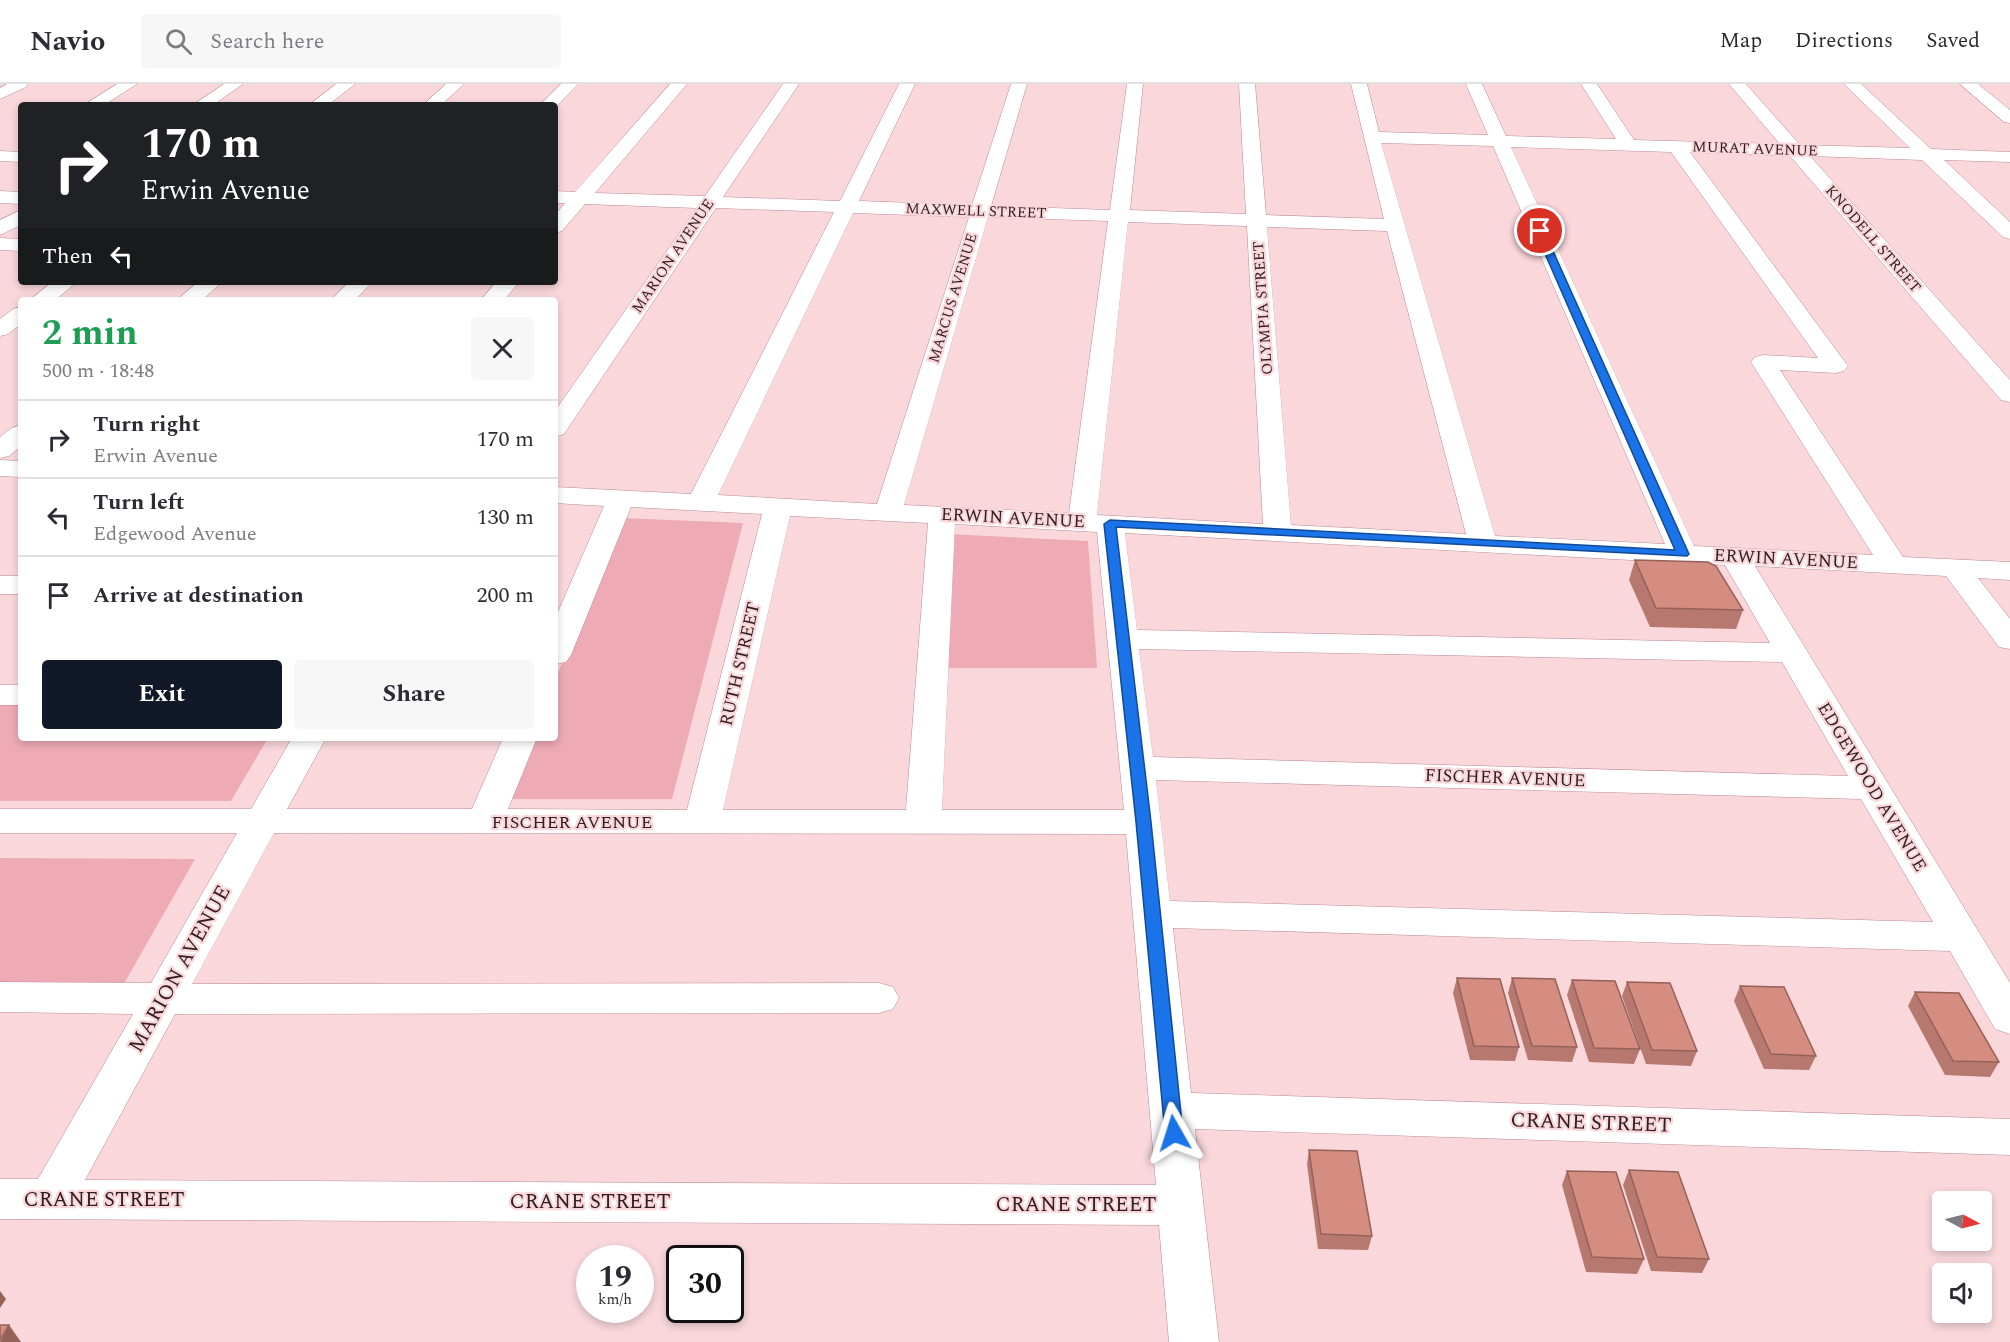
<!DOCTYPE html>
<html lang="en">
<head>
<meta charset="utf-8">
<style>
  :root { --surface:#fff; --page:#f7f7f7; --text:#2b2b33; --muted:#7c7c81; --line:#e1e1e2; --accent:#111827 }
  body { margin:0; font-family:Spectral,serif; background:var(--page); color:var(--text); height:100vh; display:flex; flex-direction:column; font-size:22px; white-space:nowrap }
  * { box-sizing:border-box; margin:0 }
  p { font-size:20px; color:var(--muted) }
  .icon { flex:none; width:33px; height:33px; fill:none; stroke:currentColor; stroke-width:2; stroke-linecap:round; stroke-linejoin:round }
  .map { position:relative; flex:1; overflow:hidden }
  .panel { position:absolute; left:18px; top:213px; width:540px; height:444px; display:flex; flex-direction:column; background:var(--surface); border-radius:6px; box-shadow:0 3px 9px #0003 }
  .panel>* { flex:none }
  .top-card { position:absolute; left:18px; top:18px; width:540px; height:183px; border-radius:6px; box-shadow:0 3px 9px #0003; background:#202124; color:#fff; overflow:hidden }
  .needle { width:39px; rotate:97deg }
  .controls { position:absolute; left:1932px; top:1107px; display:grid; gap:12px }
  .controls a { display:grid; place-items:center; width:60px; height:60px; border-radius:6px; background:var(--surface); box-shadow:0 3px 9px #0003; font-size:30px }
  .speed { position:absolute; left:576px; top:1161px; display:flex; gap:12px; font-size:30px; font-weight:700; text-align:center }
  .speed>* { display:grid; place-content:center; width:78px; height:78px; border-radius:50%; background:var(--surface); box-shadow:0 3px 9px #0003; line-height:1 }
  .speed small { font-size:15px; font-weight:400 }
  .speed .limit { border:3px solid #111; border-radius:9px; background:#fff; color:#111 }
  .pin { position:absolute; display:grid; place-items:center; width:51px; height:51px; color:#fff; margin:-26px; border:3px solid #fff; border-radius:50%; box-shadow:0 2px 6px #0007 }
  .me { position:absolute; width:66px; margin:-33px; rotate:354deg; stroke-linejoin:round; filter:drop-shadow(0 0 4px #0008) }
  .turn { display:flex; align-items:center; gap:21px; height:126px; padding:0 24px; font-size:27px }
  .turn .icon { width:78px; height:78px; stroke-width:2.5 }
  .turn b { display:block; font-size:42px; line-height:51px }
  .then { display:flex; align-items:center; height:57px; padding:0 24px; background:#0003; gap:12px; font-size:22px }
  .round { display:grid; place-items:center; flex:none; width:63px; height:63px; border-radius:6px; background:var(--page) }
  .headline { display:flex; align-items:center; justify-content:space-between; height:102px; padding:0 24px }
  h1 { font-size:36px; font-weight:700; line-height:45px; color:#1e9e55 }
  .primary-button { display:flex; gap:12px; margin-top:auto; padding:12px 24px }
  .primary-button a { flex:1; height:69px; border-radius:6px; background:var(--accent); color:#fff; font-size:24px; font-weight:700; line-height:69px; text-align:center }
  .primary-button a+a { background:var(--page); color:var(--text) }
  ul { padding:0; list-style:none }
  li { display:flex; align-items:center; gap:18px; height:78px; padding:0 24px; border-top:2px solid var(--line) }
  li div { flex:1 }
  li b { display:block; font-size:22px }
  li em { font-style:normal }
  header { display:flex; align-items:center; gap:36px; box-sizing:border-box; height:84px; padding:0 30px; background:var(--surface); border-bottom:2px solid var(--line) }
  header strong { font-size:28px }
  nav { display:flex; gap:33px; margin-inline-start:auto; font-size:21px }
  .search { width:420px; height:54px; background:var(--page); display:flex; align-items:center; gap:15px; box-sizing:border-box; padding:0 21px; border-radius:6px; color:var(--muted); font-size:22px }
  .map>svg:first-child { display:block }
</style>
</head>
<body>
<header>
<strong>Navio</strong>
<div class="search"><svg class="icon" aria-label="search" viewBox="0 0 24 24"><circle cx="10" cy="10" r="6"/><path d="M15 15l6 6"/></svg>Search here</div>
<nav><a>Map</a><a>Directions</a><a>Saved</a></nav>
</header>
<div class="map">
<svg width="2010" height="1258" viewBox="0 0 2010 1258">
  <rect width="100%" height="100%" fill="#f9d7db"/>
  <g fill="#eeabb6">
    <polygon points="622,434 743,439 672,715 505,715 531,654 555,654 555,596"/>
    <polygon points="948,450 1088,457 1097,584 939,584"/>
    <polygon points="0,619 21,619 21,654 268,654 231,717 0,717"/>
    <polygon points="0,774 195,775 122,903 0,901"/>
  </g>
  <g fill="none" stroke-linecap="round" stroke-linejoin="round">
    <g stroke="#bc8991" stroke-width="1">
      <g id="minor">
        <polygon points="7,0 28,0 26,3 0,15 0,4"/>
        <polygon points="117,0 137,0 104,21 84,21"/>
        <polygon points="224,0 243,0 213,21 193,21"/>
        <polygon points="336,0 355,0 328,21 309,21"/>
        <polygon points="446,0 464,0 441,21 423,21"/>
        <polygon points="561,0 578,0 555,24 555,21 540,21"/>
        <path d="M670,0H687L595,109L705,112L783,0H799L723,113L840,117L899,0H915L859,117L972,121L1011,0H1027L991,122L1110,126L1127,0H1143L1130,126L1246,130L1239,0H1255L1266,131L1384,135L1351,0H1367L1379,48L1488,51L1466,0H1482L1506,52L1616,55L1581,0H1597L1634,56L1780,60L1729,0H1746L1800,61L1910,64L1844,0H1861L1931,65L2010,68V78L1944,76L2010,138V155L2003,153L1922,76L1810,72L2010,296V318L2001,316L1790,72L1690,68L1848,282L1844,287L1836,289L1780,286L1903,473L2010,478V496L1978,494L2010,535V565L1999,563L1946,492L1755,482L2010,899V950L1995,945L1950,867L1173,844L1191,1009L2010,1035V1071L1195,1045L1219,1258H1169L1159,1141L0,1135V1095H38L133,930L0,928V898L151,899L237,749H0V725H251L292,654H326L287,725H472L503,654H537L508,725L687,726L762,430L631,423L571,571L566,578L555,580V535L604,422L555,419V403L691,410L834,128L716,124L564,350L555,353V327L697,124L585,120L562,147L555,149V131L565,119H555V107L575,108ZM1381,59L1493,62L1665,460L1495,452ZM1511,63L1671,68L1818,274L1763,271L1755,273L1751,278L1873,471L1694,462ZM853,129L969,133L877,420L718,411ZM988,133L1108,137L1069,429L904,421ZM1128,138L1247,142L1263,440L1097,431ZM1267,143L1387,147L1466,450L1291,441ZM790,432L928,439L906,726H723ZM955,440L1097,448L1124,726H942ZM1125,449L1725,481L1770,559L1137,546ZM1139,565L1782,578L1848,692L1153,673ZM1156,696L1861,715L1933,838L1170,817ZM274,749L1126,750L1156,1101L85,1096L175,930L879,929L893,925L899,914L893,903L879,899L192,900Z"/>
        <polygon points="1960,0 1978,0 2010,26 2010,39 2004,38"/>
        <polygon points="0,67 21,68 21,78 0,77"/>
        <polygon points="0,107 21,108 21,120 0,119"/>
        <polygon points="21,126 21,141 0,151 0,136"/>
        <polygon points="0,154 21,155 21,167 0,166"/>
        <polygon points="52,198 77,198 55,216 30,216"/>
        <polygon points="198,198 222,198 202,216 177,216"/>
        <polygon points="349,198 372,198 355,216 331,216"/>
        <polygon points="496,198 519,198 504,216 481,216"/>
        <polygon points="21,223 21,240 8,250 0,252 0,235 13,225"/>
        <polygon points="21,341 21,362 9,372 0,374 0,353 12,344"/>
        <polygon points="0,376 21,377 21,393 0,392"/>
        <rect x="0" y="492" width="21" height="18"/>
        <rect x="0" y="601" width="21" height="20"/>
      </g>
    </g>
    <use href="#minor" fill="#fff" fill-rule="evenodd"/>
  </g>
  <g fill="#b7786f">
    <polygon points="1635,476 1743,526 1736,545 1650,543 1629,496"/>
    <polygon points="1457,894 1519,963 1515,977 1470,976 1453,909"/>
    <polygon points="1512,894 1577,963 1572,978 1528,976 1508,909"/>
    <polygon points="1572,896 1640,965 1634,980 1589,978 1567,911"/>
    <polygon points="1627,898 1697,967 1691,982 1646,980 1622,912"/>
    <polygon points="1740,902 1816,972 1809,986 1764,985 1734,917"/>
    <polygon points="1915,908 1999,978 1990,993 1945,991 1908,922"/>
    <polygon points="1309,1066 1372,1152 1368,1166 1318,1165 1307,1080"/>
    <polygon points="1629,1086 1709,1175 1702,1189 1651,1187 1623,1101"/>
    <polygon points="1567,1087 1644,1175 1637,1190 1586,1188 1562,1101"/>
  </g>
  <g fill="#95625a">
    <polygon points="0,1207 6,1215 0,1224"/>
    <polygon points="9,1241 21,1258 0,1258"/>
  </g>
  <g fill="#d58c81" stroke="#95625a" stroke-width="1.5">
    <polygon points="1635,476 1708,478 1716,482 1743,526 1656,524"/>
    <polygon points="1457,894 1500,895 1519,963 1474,962"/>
    <polygon points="1512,894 1555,895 1577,963 1532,962"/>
    <polygon points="1572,896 1615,897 1640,965 1594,964"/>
    <polygon points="1627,898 1670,899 1697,967 1652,966"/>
    <polygon points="1740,902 1784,903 1816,972 1771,970"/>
    <polygon points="1915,908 1959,909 1999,978 1953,977"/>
    <polygon points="1309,1066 1357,1067 1372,1152 1321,1150"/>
    <polygon points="1629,1086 1678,1088 1709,1175 1657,1173"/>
    <polygon points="1567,1087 1616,1088 1644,1175 1592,1173"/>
    <polygon points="0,1241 9,1241 0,1256"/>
  </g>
  <polygon fill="#1a73e8" stroke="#114b97" stroke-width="1.5" points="1540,144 1544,147 1689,470 1687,472 1116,443 1151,738 1183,1049 1180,1055 1174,1057 1167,1055 1165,1049 1136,738 1104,440 1110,436 1675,466 1535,147"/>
  <g text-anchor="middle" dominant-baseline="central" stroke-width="4.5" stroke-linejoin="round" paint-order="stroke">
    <g font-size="15" fill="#321e21" stroke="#f9d7db">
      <text transform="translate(1755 65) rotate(2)">MURAT AVENUE</text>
      <text transform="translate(976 127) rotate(2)">MAXWELL STREET</text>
      <text transform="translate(1873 155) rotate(49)">KNODELL STREET</text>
      <text transform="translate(673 172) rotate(-56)">MARION AVENUE</text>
      <text transform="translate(953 214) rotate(-73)">MARCUS AVENUE</text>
      <text transform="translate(1263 224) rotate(-94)">OLYMPIA STREET</text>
    </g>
    <g font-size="18" fill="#321e21" stroke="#f9d7db">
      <text transform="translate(1013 434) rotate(3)">ERWIN AVENUE</text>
      <text transform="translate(1786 475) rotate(3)">ERWIN AVENUE</text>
      <text transform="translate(740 580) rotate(-77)">RUTH STREET</text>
      <text transform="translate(1505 694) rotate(2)">FISCHER AVENUE</text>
      <text transform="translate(1872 703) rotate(59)">EDGEWOOD AVENUE</text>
      <text x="572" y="738">FISCHER AVENUE</text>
    </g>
    <g font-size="21" fill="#321e21" stroke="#f9d7db">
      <text transform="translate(180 885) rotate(-61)">MARION AVENUE</text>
      <text transform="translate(1591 1039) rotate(2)">CRANE STREET</text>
      <text x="104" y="1116">CRANE STREET</text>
      <text x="590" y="1118">CRANE STREET</text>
      <text x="1076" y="1121">CRANE STREET</text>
    </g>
  </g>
</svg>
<div class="controls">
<a><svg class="needle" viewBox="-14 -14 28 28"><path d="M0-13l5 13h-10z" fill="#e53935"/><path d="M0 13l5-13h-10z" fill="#7c7c81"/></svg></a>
<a><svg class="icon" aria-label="sound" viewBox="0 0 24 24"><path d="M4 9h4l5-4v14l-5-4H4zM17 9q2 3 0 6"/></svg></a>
</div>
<div class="speed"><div>19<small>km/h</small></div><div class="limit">30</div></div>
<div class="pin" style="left:1540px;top:147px;background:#d93025"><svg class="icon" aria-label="arrive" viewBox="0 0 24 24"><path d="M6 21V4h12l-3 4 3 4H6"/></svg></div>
<svg class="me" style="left:1174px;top:1049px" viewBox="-20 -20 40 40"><path d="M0-17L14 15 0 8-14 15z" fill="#1a73e8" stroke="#fff" stroke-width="4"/></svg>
<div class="top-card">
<div class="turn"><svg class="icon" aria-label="right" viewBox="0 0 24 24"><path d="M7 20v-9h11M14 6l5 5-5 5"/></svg><div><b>170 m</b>Erwin Avenue</div></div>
<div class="then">Then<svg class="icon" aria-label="left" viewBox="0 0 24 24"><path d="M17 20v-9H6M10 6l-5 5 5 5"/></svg></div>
</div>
<section class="panel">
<div class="headline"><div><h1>2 min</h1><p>500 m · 18:48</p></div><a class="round"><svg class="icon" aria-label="close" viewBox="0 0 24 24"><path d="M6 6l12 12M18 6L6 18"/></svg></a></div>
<ul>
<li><svg class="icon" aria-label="right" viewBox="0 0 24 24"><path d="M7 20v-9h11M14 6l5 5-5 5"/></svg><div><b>Turn right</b><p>Erwin Avenue</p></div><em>170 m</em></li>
<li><svg class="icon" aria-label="left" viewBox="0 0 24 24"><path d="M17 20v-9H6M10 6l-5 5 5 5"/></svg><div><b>Turn left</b><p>Edgewood Avenue</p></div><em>130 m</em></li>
<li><svg class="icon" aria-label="arrive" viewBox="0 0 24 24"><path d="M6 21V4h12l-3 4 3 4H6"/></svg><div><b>Arrive at destination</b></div><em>200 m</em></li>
</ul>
<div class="primary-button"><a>Exit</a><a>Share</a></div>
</section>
</div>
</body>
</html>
